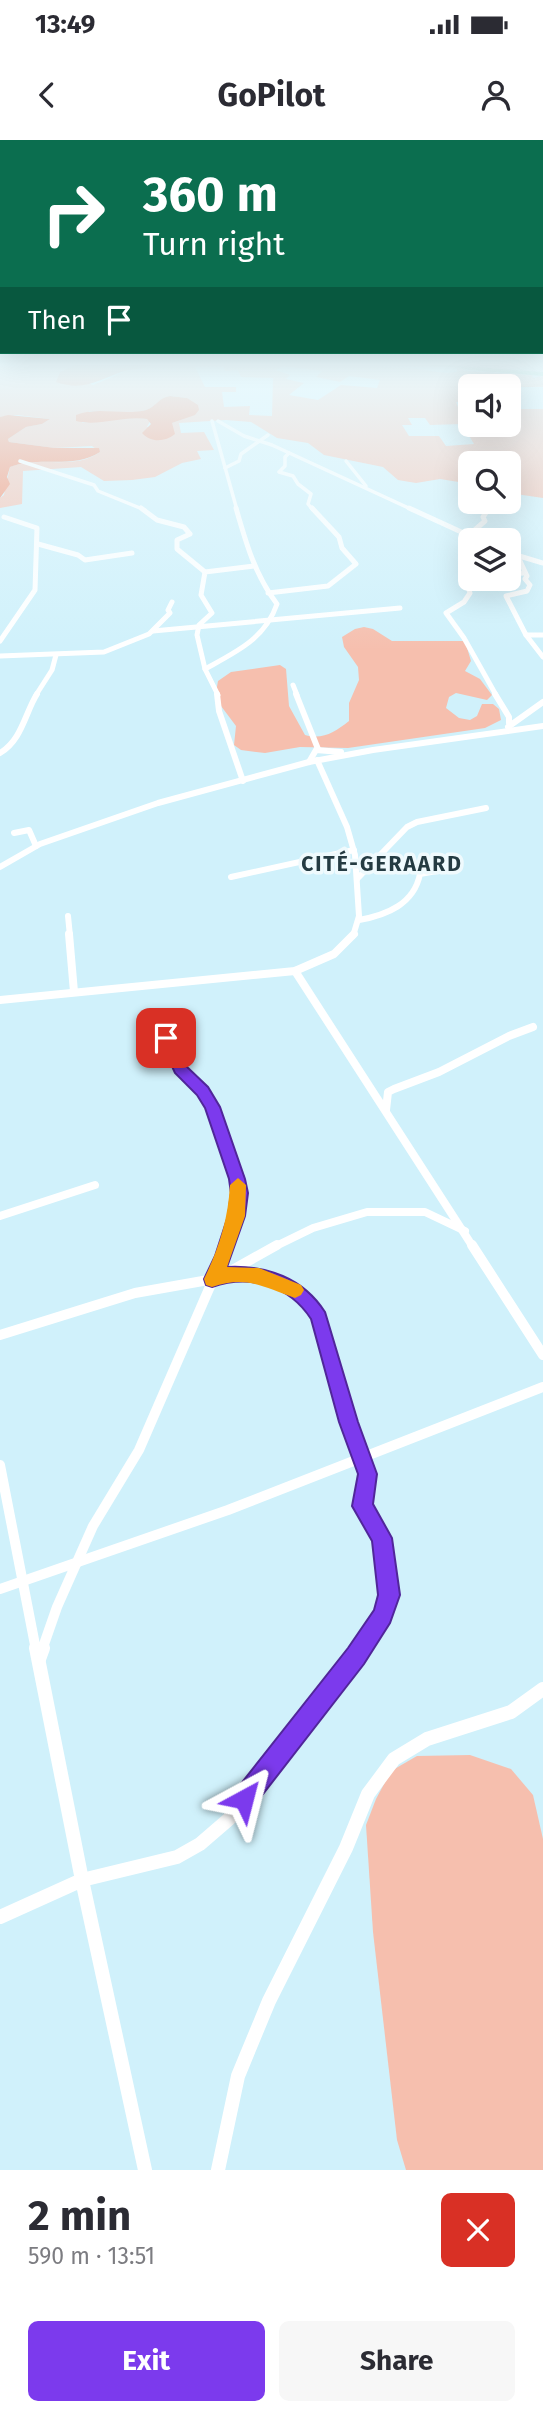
<!DOCTYPE html>
<html lang="en">
<head>
<meta charset="utf-8">
<style>
  :root { --surface:#fff; --page:#f7f7f7; --text:#2b2b33; --muted:#7c7c81; --accent:#7c3aed }
  body { margin:0; font-family:"Fira Sans",sans-serif; background:var(--page); color:var(--text); height:100vh; display:flex; flex-direction:column; font-size:26px; white-space:nowrap }
  * { box-sizing:border-box; margin:0 }
  p { font-size:23px; color:var(--muted) }
  .icon { flex:none; width:38px; height:38px; fill:none; stroke:currentColor; stroke-width:2; stroke-linecap:round; stroke-linejoin:round }
  .map { position:relative; height:2030px; overflow:hidden }
  .drawer { display:flex; flex-direction:column; background:var(--surface); flex:1 }
  .drawer>* { flex:none }
  .hud { position:absolute; left:0px; top:0px; width:544px; height:214px; box-shadow:0 7px 28px #0002; background:#0b6e4f; color:#fff; overflow:hidden }
  .controls { position:absolute; left:458px; top:234px; display:grid; gap:14px }
  .controls a { display:grid; place-items:center; width:63px; height:63px; border-radius:10px; background:var(--surface); box-shadow:0 7px 28px #0002; font-size:35px }
  .pin { position:absolute; display:grid; place-items:center; width:60px; height:60px; color:#fff; margin:-30px; border-radius:14px; box-shadow:0 4px 10px #0006 }
  .me { position:absolute; width:77px; margin:-38px; rotate:38deg; stroke-linejoin:round; filter:drop-shadow(0 0 5px #0008) }
  .turn { display:flex; align-items:center; gap:24px; height:147px; padding:0 28px; font-size:32px }
  .turn .icon { width:91px; height:91px; stroke-width:2.5 }
  .turn b { display:block; font-size:49px; line-height:60px }
  .then { display:flex; align-items:center; height:66px; padding:0 28px; background:#0003; gap:14px; font-size:26px }
  .round { display:grid; place-items:center; flex:none; width:74px; height:74px; border-radius:10px; background:var(--page) }
  .head { display:flex; align-items:center; justify-content:space-between; height:119px; padding:0 28px }
  h1 { font-size:42px; font-weight:700; line-height:52px }
  .button { display:flex; gap:14px; margin-top:auto; padding:14px 28px }
  .button a { flex:1; height:80px; border-radius:10px; background:var(--accent); color:#fff; font-size:28px; font-weight:700; line-height:80px; text-align:center }
  .button a+a { background:var(--page); color:var(--text) }
  .status { display:flex; justify-content:space-between; align-items:center; height:49px; padding:0 35px; background:var(--surface); direction:ltr }
  .status svg { height:19px; fill:currentColor }
  header { display:flex; justify-content:space-between; align-items:center; height:91px; padding:0 28px; background:var(--surface); font-size:32px; font-weight:700 }
  .map>svg:first-child { display:block }
</style>
</head>
<body>
<div class="status"><b>13:49</b><svg viewBox="0 0 49 12"><path d="M0 12V9h3v3zM5 12V6h3v6zM10 12V3h3v9zM15 12V0h3v12zM26 1h20v11H26zM47 4h2v5h-2z"/></svg></div>
<header><svg class="icon" aria-label="back" viewBox="0 0 24 24"><path d="M15 5l-7 7 7 7"/></svg>GoPilot<svg class="icon" aria-label="person" viewBox="0 0 24 24"><circle cx="12" cy="8" r="4"/><path d="M4 21q1-7 8-7t8 7"/></svg></header>
<div class="map">
<svg width="543" height="2030" viewBox="0 0 543 2030">
  <rect width="100%" height="100%" fill="#d0f1fb"/>
  <g fill="#f6bfae" fill-rule="evenodd">
    <path d="M0,225H74L60,232L93,245L126,231L152,225H194L205,247H236V252H222L224,267L250,266L249,275L272,276L273,238L241,237L238,230L225,231L223,225H374C390,229 404,226 419,229C433,231 442,234 457,232V225H469L474,229L464,228V231L532,235L533,238L543,236V247H471V261L456,262L460,272H471V285H509V269H543V358L509,353V324H471V348L465,343L440,339L416,343L398,340L383,327L324,315L308,303L277,298L251,282L226,280L179,283L181,293L204,292L214,310L197,311L201,319L182,323L155,337L132,340L104,341L81,327L23,331L22,364L0,368V358L4,355L10,327C39,315 74,331 100,312L92,306L55,308L9,302L8,299L26,287L42,284L50,279L17,275L0,277ZM282,226L322,231L316,237L340,242L349,236L380,240L377,248L341,245L318,260L289,255L304,243L286,239L290,235L276,230ZM170,256L187,258L183,279L172,283V288L147,287L150,281L147,279L131,277L82,283L89,271C108,271 128,275 146,270C156,267 159,258 170,256ZM408,278H425L430,285L462,284L474,304L446,306L439,296H409L402,285H412Z"/>
    <path d="M364,487L373,489L392,501H465L471,521L465,531L480,539L492,555L487,560L456,553L449,557L446,568L459,578L470,580L477,576L482,564H493L499,569L501,580L485,588L348,608L300,607L265,613L241,610L234,605L236,586L215,558L218,541L231,532L280,525L286,529L289,566L305,595C323,600 335,592 349,581V563L359,540L358,527L344,507L342,497L355,489Z"/>
    <polygon points="470,1615 511,1629 533,1655 543,1699 543,2030 406,2030 397,2000 373,1792 366,1685 376,1659 391,1631 417,1616"/>
  </g>
  <g fill="#f88662">
    <path d="M74,225H152C143,229 134,229 125,231C99,239 85,252 56,242L60,232Z"/>
    <path d="M170,256L187,258L198,265L199,270L195,275L172,283L175,294C165,302 151,303 142,293L151,284L147,279C123,275 99,287 76,281V275C99,266 123,276 146,270C156,267 158,258 170,256Z"/>
    <path d="M8,275L50,279L42,284L26,287L8,299L9,302L55,308H99L100,312C73,330 39,315 10,327L7,337L10,344L0,358V277Z"/>
  </g>
  <g fill="none" stroke-linecap="round" stroke-linejoin="round">
    <polyline stroke="#39bf7f" stroke-width="2" points="431,225 462,227"/>
    <polygon fill="#39bf7f" fill-rule="evenodd" points="460,226 543,232 543,236 462,229"/>
    <g stroke="#fff" stroke-width="3.5">
      <polyline points="212,281 237,370"/>
      <polyline points="218,281 244,296 272,305 413,370"/>
      <polyline points="289,313 285,317 285,326 279,332 293,336 298,344 311,354 308,364 313,370"/>
      <polyline points="20,321 94,345 98,351 145,370"/>
      <polyline points="346,321 366,346"/>
      <polyline points="225,328 239,321 241,314 268,295"/>
      <polyline points="460,346 471,353"/>
      <polyline points="488,362 488,370"/>
    </g>
    <g stroke="#fff" stroke-width="5">
      <polyline points="141,368 157,380 184,387 190,394 177,400 177,409 205,432"/>
      <polyline points="409,368 481,401"/>
      <polyline points="469,395 485,381 483,377 489,368"/>
      <polyline points="38,404 78,415 85,420 132,413"/>
      <polyline points="509,412 520,421 527,436 525,439 530,445 527,451 506,456 526,495 543,517"/>
      <polyline points="516,415 543,423"/>
      <polyline points="509,434 524,433"/>
      <polyline points="493,439 466,441 470,453 464,462 446,473 464,498 496,555"/>
      <polyline points="268,453 328,446 356,424 342,408 339,397 312,368"/>
      <polyline points="153,491 400,468"/>
      <polyline points="526,495 543,495"/>
      <polyline points="0,501 35,450 37,388 4,377"/>
      <polyline points="0,516 104,512 149,494 170,473 168,470 172,462"/>
      <path d="M205,529C236,512 265,499 277,464C255,435 246,403 236,368"/>
      <polyline points="293,545 297,555"/>
      <polyline points="36,555 52,530 56,515"/>
      <polyline points="218,555 205,529 197,495 199,485 212,473 201,455 205,432 254,426"/>
    </g>
    <g stroke="#fff" stroke-width="6">
      <polyline points="217,554 219,571 243,641"/>
      <polyline points="296,554 318,609"/>
      <polyline points="495,554 509,577 509,583"/>
      <polyline points="508,587 543,562"/>
      <path d="M0,613C22,600 25,573 37,554"/>
      <polyline points="317,620 347,687 355,715 359,776 353,796"/>
      <polyline points="309,622 316,610 341,612"/>
      <polyline points="14,693 29,690 36,706"/>
      <polyline points="0,727 40,704 158,663 309,622 373,610 543,586"/>
      <polyline points="231,737 354,710"/>
      <polyline points="357,739 407,687 417,682 486,668"/>
      <polyline points="68,776 70,796"/>
      <path d="M359,780C387,775 414,764 420,734L442,730"/>
    </g>
    <g stroke="#fff" stroke-width="8">
      <polyline points="69,794 74,852"/>
      <polyline points="295,831 473,1107"/>
      <polyline points="0,860 295,831 334,814 354,794"/>
      <polyline points="166,898 180,929 203,951 217,977 237,1039 239,1064 227,1107"/>
      <polyline points="386,970 388,952 394,949 439,932 509,896 533,887"/>
      <polyline points="0,1076 95,1045"/>
      <polyline points="274,1107 313,1088 367,1072 425,1072 465,1091"/>
    </g>
    <g stroke="#fff" stroke-width="10">
      <polyline points="472,1105 543,1215"/>
      <polyline points="227,1133 277,1105"/>
      <polyline points="225,1134 253,1136 278,1142 301,1156 319,1177 348,1282 367,1333 362,1366 382,1398 389,1455 383,1476 360,1510"/>
      <polyline points="0,1195 135,1153 214,1139"/>
      <polyline points="0,1325 36,1510"/>
      <polyline points="0,1449 228,1370 543,1247"/>
      <polyline points="42,1510 57,1467 93,1386 139,1310 228,1105"/>
    </g>
    <g stroke="#fff" stroke-width="14">
      <polyline points="36,1508 82,1740 145,2030"/>
      <polyline points="39,1519 43,1508"/>
      <polyline points="0,1777 82,1740 177,1717 200,1704 229,1679 362,1508"/>
      <polyline points="218,2030 238,1936 269,1861 346,1708 368,1654 394,1619 427,1599 511,1572 543,1549"/>
    </g>
  </g>
  <linearGradient id="sky" x2="0" y2="1"><stop stop-color="#62b8be"/><stop offset="0.44" stop-color="#eaf9fd"/><stop offset="1" stop-color="#eaf9fd" stop-opacity="0"/></linearGradient>
  <rect width="543" height="510" fill="url(#sky)"/>
  <path fill="#7c3aed" stroke="#51269a" stroke-width="2" d="M166,893L171,895L186,926L208,947L220,967L245,1039L248,1053L245,1076L227,1127C267,1125 303,1138 325,1172L358,1282L377,1334L373,1364L392,1398L400,1455L390,1483L364,1524L253,1667L244,1671L236,1667L232,1659L236,1650L348,1508L374,1470L378,1455L372,1401L352,1366L358,1334L339,1282L311,1179C289,1145 250,1134 212,1147L206,1145L204,1139L215,1116L228,1076L231,1053L229,1039L205,968L197,955L175,933L159,898Z"/>
  <path fill="#f59e0b" d="M238,1038L246,1045L245,1076L227,1127L259,1128L301,1145L304,1150L301,1155L295,1158C263,1147 246,1135 212,1147L206,1145L204,1139C219,1108 228,1080 230,1045Z"/>
  <g text-anchor="middle" dominant-baseline="central" stroke-width="7" stroke-linejoin="round" paint-order="stroke">
    <g font-size="21" font-weight="bold" letter-spacing="2" fill="#243b42" stroke="#effafd">
      <text x="382" y="724">CITÉ-GERAARD</text>
    </g>
  </g>
</svg>
<div class="controls">
<a><svg class="icon" aria-label="sound" viewBox="0 0 24 24"><path d="M4 9h4l5-4v14l-5-4H4zM17 9q2 3 0 6"/></svg></a>
<a><svg class="icon" aria-label="search" viewBox="0 0 24 24"><circle cx="10" cy="10" r="6"/><path d="M15 15l6 6"/></svg></a>
<a><svg class="icon" aria-label="layers" viewBox="0 0 24 24"><path d="M12 4l9 5-9 5-9-5zM3 14l9 5 9-5"/></svg></a>
</div>
<div class="pin" style="left:166px;top:898px;background:#d93025"><svg class="icon" aria-label="arrive" viewBox="0 0 24 24"><path d="M6 21V4h12l-3 4 3 4H6"/></svg></div>
<svg class="me" style="left:244px;top:1659px" viewBox="-20 -20 40 40"><path d="M0-17L14 15 0 8-14 15z" fill="#7c3aed" stroke="#fff" stroke-width="4"/></svg>
<div class="hud">
<div class="turn"><svg class="icon" aria-label="right" viewBox="0 0 24 24"><path d="M7 20v-9h11M14 6l5 5-5 5"/></svg><div><b>360 m</b>Turn right</div></div>
<div class="then">Then<svg class="icon" aria-label="arrive" viewBox="0 0 24 24"><path d="M6 21V4h12l-3 4 3 4H6"/></svg></div>
</div>
</div>
<section class="drawer">
<div class="head"><div><h1>2 min</h1><p>590 m · 13:51</p></div><a class="round" style="background:#d93025;color:#fff"><svg class="icon" aria-label="close" viewBox="0 0 24 24"><path d="M6 6l12 12M18 6L6 18"/></svg></a></div>
<div class="button"><a>Exit</a><a>Share</a></div>
</section>
</body>
</html>
